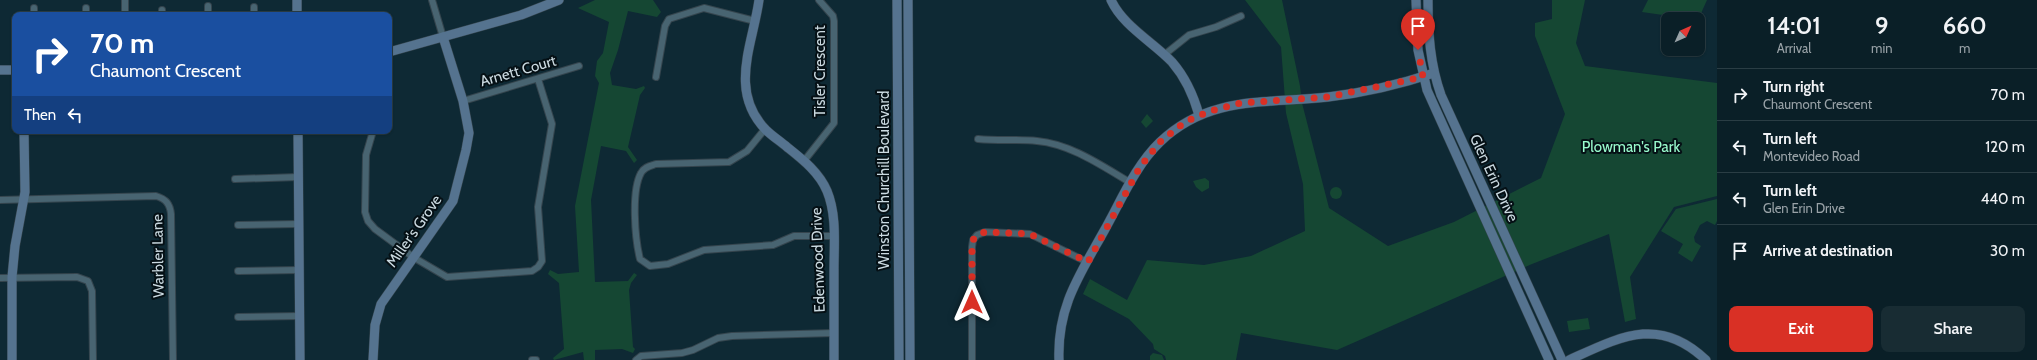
<!DOCTYPE html>
<html lang="en">
<head>
<meta charset="utf-8">
<style>
  :root { --surface:#0a1f27; --page:#182c33; --text:#f1f3f6; --muted:#99a2a7; --line:#2a3d44; --accent:#d93025 }
  body { margin:0; font-family:Cabin,sans-serif; background:var(--page); color:var(--text); height:100vh; display:flex; flex-direction:column; font-size:15px; white-space:nowrap }
  * { box-sizing:border-box; margin:0 }
  p { font-size:13px; color:var(--muted) }
  .icon { flex:none; width:22px; height:22px; fill:none; stroke:currentColor; stroke-width:2; stroke-linecap:round; stroke-linejoin:round }
  .map { position:relative; flex:1; overflow:hidden }
  .sheet { display:flex; flex-direction:column; background:var(--surface); width:320px }
  .sheet>* { flex:none }
  .hud { position:absolute; left:12px; top:12px; width:380px; height:122px; border-radius:8px; box-shadow:0 1px 3px #0004,0 0 0 1px var(--line); background:#1a4fa0; color:#fff; overflow:hidden }
  .needle { width:26px; rotate:45deg }
  .buttons { position:absolute; left:1661px; top:12px; display:grid; gap:8px }
  .buttons a { display:grid; place-items:center; width:44px; height:44px; border-radius:8px; background:var(--surface); box-shadow:0 1px 3px #0004,0 0 0 1px var(--line); font-size:20px }
  .pin { position:absolute; display:grid; place-items:center; width:34px; height:34px; color:#fff; margin:-41px -17px; border-radius:50% 50% 50% 0; rotate:-45deg; box-shadow:0 0 4px #0007 }
  .pin .icon { rotate:45deg }
  .me { position:absolute; width:44px; margin:-22px; rotate:0deg; stroke-linejoin:round; filter:drop-shadow(0 0 3px #0008) }
  .turn { display:flex; align-items:center; gap:14px; height:84px; padding:0 12px; font-size:18px }
  .turn .icon { width:52px; height:52px; stroke-width:2.5 }
  .turn b { display:block; font-size:28px; line-height:34px }
  .then { display:flex; align-items:center; height:38px; padding:0 12px; background:#0003; gap:8px; font-size:15px }
  .eta { display:flex; justify-content:space-evenly; align-items:center; height:68px; text-align:center }
  .eta b { font-size:24px; font-weight:600; line-height:28px }
  .cta { display:flex; gap:8px; margin-top:auto; padding:8px 12px }
  .cta a { flex:1; height:46px; border-radius:8px; background:var(--accent); color:#fff; font-size:16px; font-weight:600; line-height:46px; text-align:center }
  .cta a+a { background:var(--page); color:var(--text) }
  ul { padding:0; list-style:none }
  li { display:flex; align-items:center; gap:12px; height:52px; padding:0 12px; border-top:1px solid var(--line) }
  li div { flex:1 }
  li b { display:block; font-size:15px }
  li em { font-style:normal }
  main { display:flex; flex:1; min-height:0 }
  .map>svg:first-child { display:block }
</style>
</head>
<body>
<main>
<div class="map">
<svg width="1717" height="360" viewBox="0 0 1717 360">
  <rect width="100%" height="100%" fill="#0e2934"/>
  <g fill="#154733">
    <polygon points="595,0 653,0 661,12 657,17 628,11 618,50 610,73 612,85 636,89 644,86 645,88 640,95 628,147 637,160 634,163 626,151 601,146 591,200 595,282 628,281 634,273 637,275 631,283 629,290 633,347 635,349 633,353 622,349 595,350 595,360 584,360 583,352 554,360 553,358 564,349 559,283 548,274 550,270 558,274 579,272 575,206 599,83 595,76 597,61 603,53 609,22 578,8"/>
    <polygon points="1245,0 1282,0 1300,86 1302,103 1329,208 1388,246 1454,222 1541,178 1565,114 1535,36 1535,23 1552,19 1552,0 1585,0 1576,43 1585,66 1717,83 1717,196 1674,207 1630,277 1636,319 1625,322 1609,234 1532,264 1337,350 1241,333 1236,360 1166,360 1165,356 1154,349 1153,344 1129,319 1083,294 1090,279 1127,300 1147,260 1204,265 1251,256 1305,231 1303,184 1286,113 1281,47"/>
    <polygon points="1648,0 1707,0 1698,20 1642,12"/>
    <polygon points="1147,114 1153,121 1146,128 1141,122"/>
    <polygon points="1205,178 1209,181 1209,188 1202,192 1196,187 1193,181"/>
    <circle cx="1336" cy="193" r="6"/>
    <polygon points="1717,199 1717,221 1715,225 1707,221 1700,225 1694,237 1695,242 1701,246 1692,262 1678,253 1683,244 1661,231 1676,209"/>
    <polygon points="1588,318 1590,329 1569,332 1567,321"/>
    <polygon points="1153,353 1162,355 1164,360 1150,360 1150,356"/>
  </g>
  <g fill="none" stroke-linecap="round" stroke-linejoin="round">
    <g stroke="#35454e" stroke-width="8">
      <g id="street">
        <polyline points="125,0 125,15"/>
        <polyline points="432,0 443,37"/>
        <polyline points="208,6 208,15"/>
        <polyline points="254,7 254,15"/>
        <polyline points="34,8 34,15"/>
        <polyline points="86,8 86,15"/>
        <polyline points="162,10 162,15"/>
        <polyline points="1164,55 1189,35 1216,27 1241,16"/>
        <polyline points="656,77 665,26 669,19 704,8 755,21"/>
        <polyline points="463,101 579,66"/>
        <path d="M765,129L747,151L729,162L656,164C650,166 644,167 641,173C631,191 635,239 640,259L650,266L668,264L704,250L773,245L794,236H834"/>
        <polyline points="373,131 366,155 365,212 368,221 375,229 413,257 447,277 532,271 538,267 542,261 538,207 552,124 538,79"/>
        <path d="M978,139C998,141 1017,139 1037,141C1071,144 1102,166 1131,183"/>
        <polyline points="804,161 834,123 834,21 833,16 819,0"/>
        <polyline points="235,179 298,177"/>
        <path d="M0,200L156,196C166,199 170,204 171,214L173,360"/>
        <polyline points="238,225 298,224"/>
        <polyline points="238,271 299,270"/>
        <polyline points="0,278 77,277 88,281 92,291 93,360"/>
        <polyline points="238,317 299,316"/>
        <polyline points="532,360 536,360"/>
        <polyline points="636,360 641,356 682,353 693,350 718,338 732,336 834,333"/>
        <polyline points="972,360 972,247 973,240 977,235 985,232 1030,234 1087,262"/>
      </g>
    </g>
    <g stroke="#35454e" stroke-width="10">
      <g id="secondary">
        <polyline points="297,0 297,15"/>
        <path d="M759,0C753,44 728,91 766,130C772,136 780,141 787,147C802,159 819,172 827,191C837,215 834,244 834,269C834,299 834,330 834,360"/>
        <polyline points="897,0 899,360"/>
        <polyline points="908,0 910,360"/>
        <path d="M1111,0C1123,26 1153,42 1172,62C1185,77 1194,97 1199,115"/>
        <polyline points="1416,0 1418,50 1427,90 1549,360"/>
        <path d="M1428,0C1428,33 1430,64 1441,95L1562,360"/>
        <polyline points="389,52 521,15 559,0"/>
        <polyline points="0,70 15,70"/>
        <polyline points="298,131 300,360"/>
        <polyline points="12,360 12,277 15,246 25,192 24,131"/>
        <polyline points="373,360 375,325 381,304 453,201 466,150 469,133 463,101 443,37"/>
        <path d="M1059,360C1057,307 1079,276 1104,231C1121,201 1135,166 1160,142C1209,95 1266,104 1328,97C1362,93 1401,84 1434,73"/>
        <path d="M1569,360C1620,337 1659,315 1706,360"/>
      </g>
    </g>
    <use href="#street" stroke="#486471" stroke-width="6"/>
    <use href="#secondary" stroke="#55738f" stroke-width="9"/>
  </g>
  <g fill="none" stroke-linecap="round" stroke-linejoin="round">
    <polyline stroke="#d93025" stroke-width="7" stroke-dasharray="0 12.6" points="972,302 972,247 973,240 977,235 985,232 1030,234 1088,262 1140,167 1160,142 1185,122 1210,111 1241,103 1328,97 1423,77 1418,50"/>
  </g>
  <g text-anchor="middle" dominant-baseline="central" stroke-width="4" stroke-linejoin="round" paint-order="stroke">
    <g font-size="15" fill="#cbdae1" stroke="#051015">
      <text transform="translate(518 71) rotate(-16)">Arnett Court</text>
      <text transform="translate(820 71) rotate(-90)">Tisler Crescent</text>
      <text transform="translate(1494 178) rotate(65)">Glen Erin Drive</text>
      <text transform="translate(884 180) rotate(-90)">Winston Churchill Boulevard</text>
      <text transform="translate(414 231) rotate(-55)">Miller's Grove</text>
      <text transform="translate(158 256) rotate(-91)">Warbler Lane</text>
      <text transform="translate(818 260) rotate(-92)">Edenwood Drive</text>
    </g>
    <g font-size="15" fill="#99fbcd" stroke="#051015">
      <text x="1631" y="147">Plowman's Park</text>
    </g>
  </g>
</svg>
<div class="buttons">
<a><svg class="needle" viewBox="-14 -14 28 28"><path d="M0-13l5 13h-10z" fill="#e53935"/><path d="M0 13l5-13h-10z" fill="#99a2a7"/></svg></a>
</div>
<div class="pin" style="left:1418px;top:50px;background:#d93025"><svg class="icon" aria-label="arrive" viewBox="0 0 24 24"><path d="M6 21V4h12l-3 4 3 4H6"/></svg></div>
<svg class="me" style="left:972px;top:302px" viewBox="-20 -20 40 40"><path d="M0-17L14 15 0 8-14 15z" fill="#d93025" stroke="#fff" stroke-width="4"/></svg>
<div class="hud">
<div class="turn"><svg class="icon" aria-label="right" viewBox="0 0 24 24"><path d="M7 20v-9h11M14 6l5 5-5 5"/></svg><div><b>70 m</b>Chaumont Crescent</div></div>
<div class="then">Then<svg class="icon" aria-label="left" viewBox="0 0 24 24"><path d="M17 20v-9H6M10 6l-5 5 5 5"/></svg></div>
</div>
</div>
<section class="sheet">
<div class="eta">
<div><b>14:01</b><p>Arrival</p></div>
<div><b>9</b><p>min</p></div>
<div><b>660</b><p>m</p></div>
</div>
<ul>
<li><svg class="icon" aria-label="right" viewBox="0 0 24 24"><path d="M7 20v-9h11M14 6l5 5-5 5"/></svg><div><b>Turn right</b><p>Chaumont Crescent</p></div><em>70 m</em></li>
<li><svg class="icon" aria-label="left" viewBox="0 0 24 24"><path d="M17 20v-9H6M10 6l-5 5 5 5"/></svg><div><b>Turn left</b><p>Montevideo Road</p></div><em>120 m</em></li>
<li><svg class="icon" aria-label="left" viewBox="0 0 24 24"><path d="M17 20v-9H6M10 6l-5 5 5 5"/></svg><div><b>Turn left</b><p>Glen Erin Drive</p></div><em>440 m</em></li>
<li><svg class="icon" aria-label="arrive" viewBox="0 0 24 24"><path d="M6 21V4h12l-3 4 3 4H6"/></svg><div><b>Arrive at destination</b></div><em>30 m</em></li>
</ul>
<div class="cta"><a>Exit</a><a>Share</a></div>
</section>
</main>
</body>
</html>
